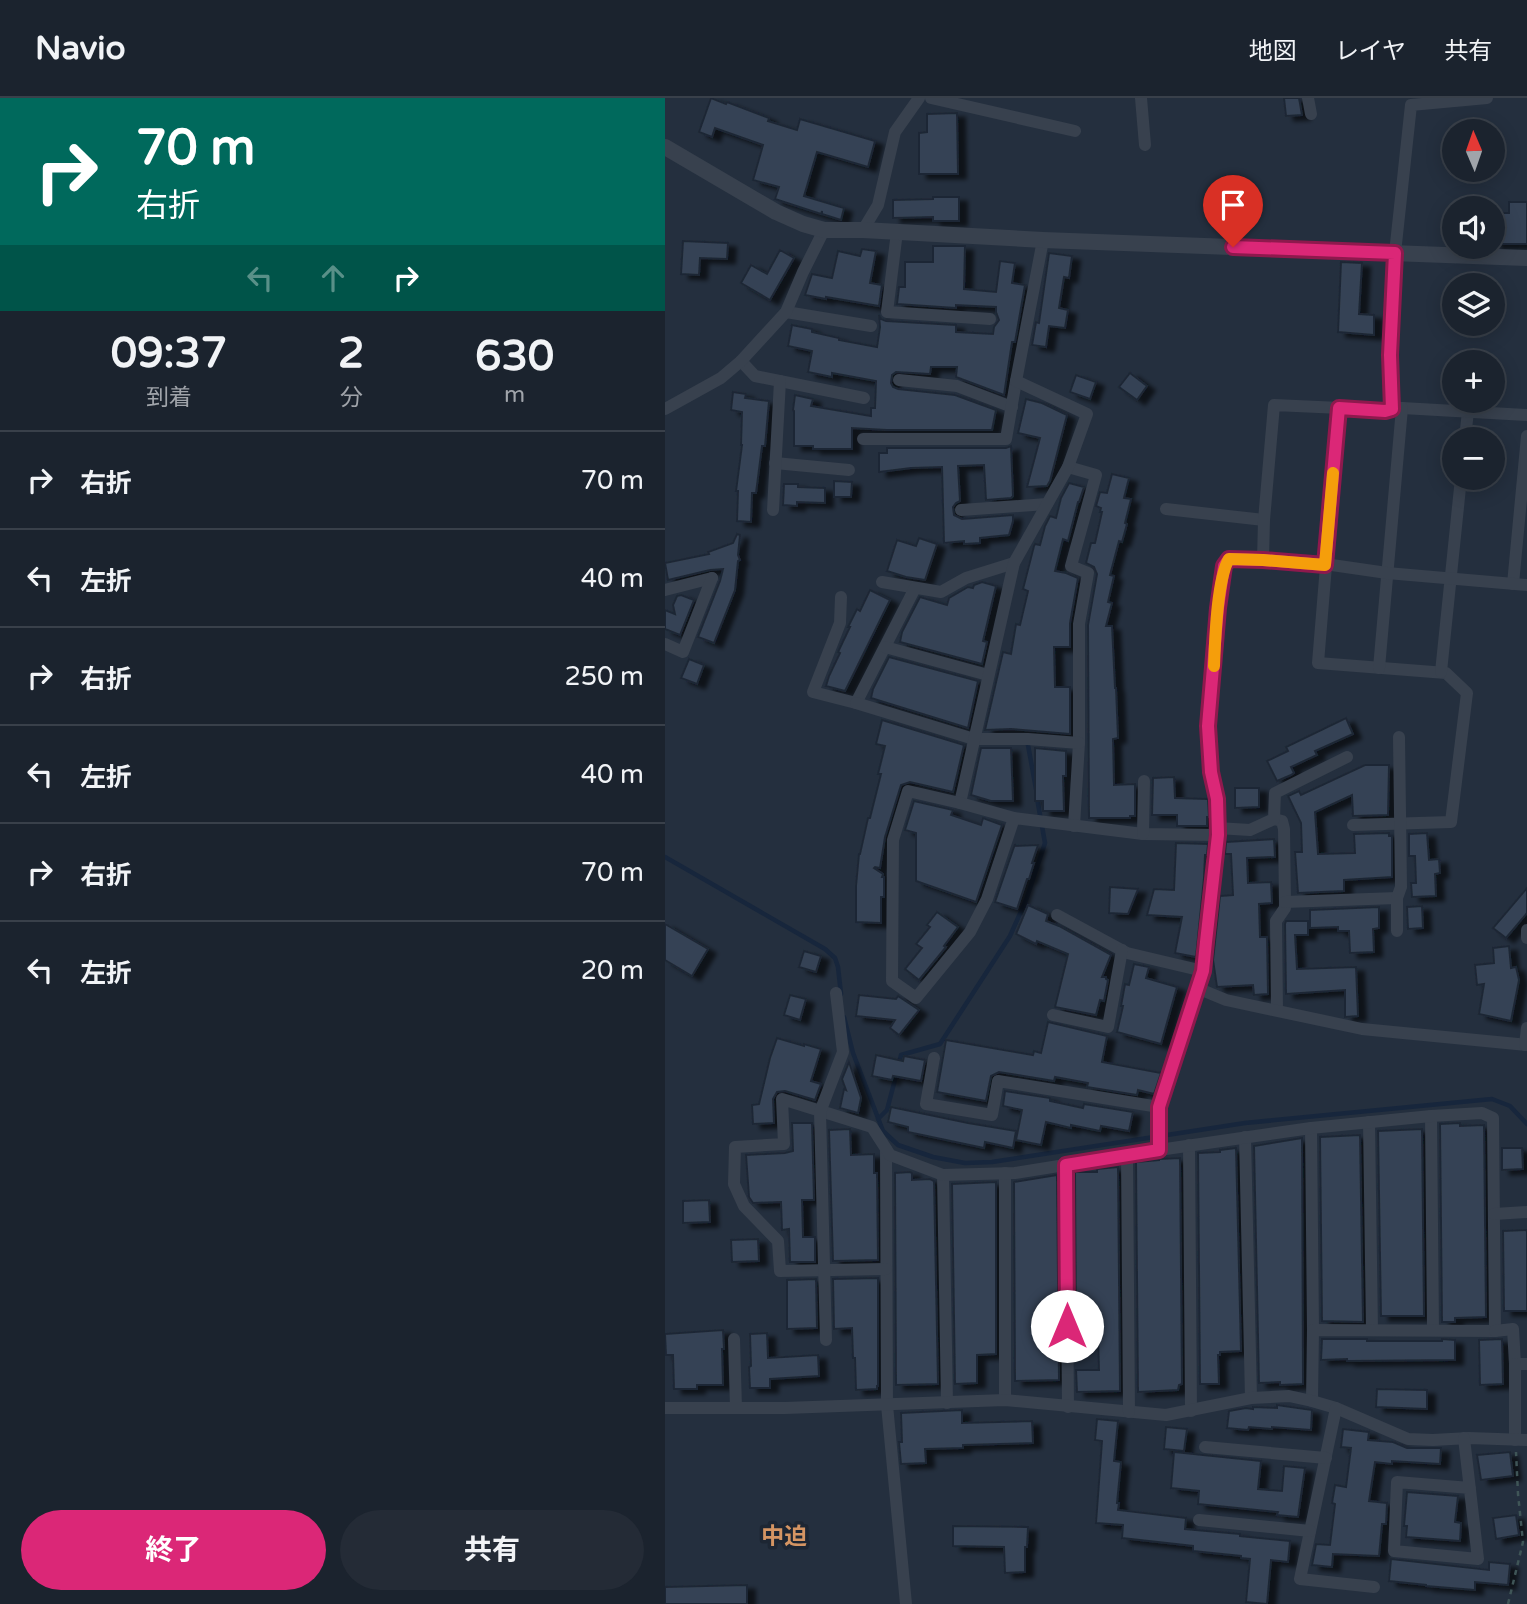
<!DOCTYPE html>
<html lang="ja">
<head>
<meta charset="utf-8">
<style>
  :root { --surface:#1b232e; --page:#242b36; --text:#f1f3f6; --muted:#a0a4aa; --line:#39404a; --accent:#db2777 }
  body { margin:0; font-family:"Varela Round","Noto Sans JP",sans-serif; background:var(--page); color:var(--text); height:100vh; display:flex; flex-direction:column; font-size:26px; white-space:nowrap }
  * { box-sizing:border-box; margin:0 }
  p { font-size:23px; color:var(--muted) }
  .icon { flex:none; width:38px; height:38px; fill:none; stroke:currentColor; stroke-width:2; stroke-linecap:round; stroke-linejoin:round }
  .map { position:relative; flex:1; overflow:hidden }
  .details { display:flex; flex-direction:column; background:var(--surface); width:665px }
  .details>* { flex:none }
  .top-card { background:#00695c; color:#fff; overflow:hidden }
  .needle { width:46px; rotate:358deg }
  .tools { position:absolute; left:777px; top:21px; display:grid; gap:14px }
  .tools a { display:grid; place-items:center; width:63px; height:63px; border-radius:50%; background:var(--surface); box-shadow:0 4px 18px #0003,0 0 0 2px var(--line); font-size:35px }
  .pin { position:absolute; display:grid; place-items:center; width:60px; height:60px; color:#fff; margin:-72px -30px; border-radius:50% 50% 50% 0; rotate:-45deg; box-shadow:0 0 7px #0007 }
  .pin .icon { rotate:45deg }
  .me { position:absolute; width:77px; margin:-38px; rotate:0deg; stroke-linejoin:round; filter:drop-shadow(0 0 5px #0008) }
  .turn { display:flex; align-items:center; gap:24px; height:147px; padding:0 21px; font-size:32px }
  .turn .icon { width:91px; height:91px; stroke-width:2.5 }
  .turn b { display:block; font-size:49px; line-height:60px }
  .lanes { display:flex; align-items:center; height:66px; padding:0 21px; background:#0003; justify-content:center; gap:35px; direction:ltr }
  .lanes .off { opacity:.35 }
  .eta { display:flex; justify-content:space-evenly; align-items:center; height:119px; text-align:center }
  .eta b { font-size:42px; font-weight:700; line-height:49px }
  .button { display:flex; gap:14px; margin-top:auto; padding:14px 21px }
  .button a { flex:1; height:80px; border-radius:42px; background:var(--accent); color:#fff; font-size:28px; font-weight:700; line-height:80px; text-align:center }
  .button a+a { background:var(--page); color:var(--text) }
  ul { padding:0; list-style:none }
  li { display:flex; align-items:center; gap:21px; height:98px; padding:0 21px; border-top:2px solid var(--line) }
  li div { flex:1 }
  li b { display:block; font-size:26px }
  li em { font-style:normal }
  header { display:flex; align-items:center; gap:42px; box-sizing:border-box; height:98px; padding:0 35px; background:var(--surface); border-bottom:2px solid var(--line) }
  header strong { font-size:33px }
  nav { display:flex; gap:38px; margin-inline-start:auto; font-size:24px }
  main { display:flex; flex:1; min-height:0 }
  .map>svg:first-child { display:block }
</style>
</head>
<body>
<header>
<strong>Navio</strong>
<nav><a>地図</a><a>レイヤ</a><a>共有</a></nav>
</header>
<main>
<section class="details">
<div class="top-card">
<div class="turn"><svg class="icon" aria-label="right" viewBox="0 0 24 24"><path d="M7 20v-9h11M14 6l5 5-5 5"/></svg><div><b>70 m</b>右折</div></div>
<div class="lanes"><svg class="icon off" aria-label="left" viewBox="0 0 24 24"><path d="M17 20v-9H6M10 6l-5 5 5 5"/></svg><svg class="icon off" aria-label="ahead" viewBox="0 0 24 24"><path d="M12 20V5M6 11l6-6 6 6"/></svg><svg class="icon" aria-label="right" viewBox="0 0 24 24"><path d="M7 20v-9h11M14 6l5 5-5 5"/></svg></div>
</div>
<div class="eta">
<div><b>09:37</b><p>到着</p></div>
<div><b>2</b><p>分</p></div>
<div><b>630</b><p>m</p></div>
</div>
<ul>
<li><svg class="icon" aria-label="right" viewBox="0 0 24 24"><path d="M7 20v-9h11M14 6l5 5-5 5"/></svg><div><b>右折</b></div><em>70 m</em></li>
<li><svg class="icon" aria-label="left" viewBox="0 0 24 24"><path d="M17 20v-9H6M10 6l-5 5 5 5"/></svg><div><b>左折</b></div><em>40 m</em></li>
<li><svg class="icon" aria-label="right" viewBox="0 0 24 24"><path d="M7 20v-9h11M14 6l5 5-5 5"/></svg><div><b>右折</b></div><em>250 m</em></li>
<li><svg class="icon" aria-label="left" viewBox="0 0 24 24"><path d="M17 20v-9H6M10 6l-5 5 5 5"/></svg><div><b>左折</b></div><em>40 m</em></li>
<li><svg class="icon" aria-label="right" viewBox="0 0 24 24"><path d="M7 20v-9h11M14 6l5 5-5 5"/></svg><div><b>右折</b></div><em>70 m</em></li>
<li><svg class="icon" aria-label="left" viewBox="0 0 24 24"><path d="M17 20v-9H6M10 6l-5 5 5 5"/></svg><div><b>左折</b></div><em>20 m</em></li>
</ul>
<div class="button"><a>終了</a><a>共有</a></div>
</section>
<div class="map">
<svg width="862" height="1506" viewBox="0 0 862 1506">
  <defs>
    <filter id="shadow"><feDropShadow dx="8" dy="4.5" stdDeviation="2" flood-color="#0009"/></filter>
  </defs>
  <rect width="100%" height="100%" fill="#242f3e"/>
  <g fill="none" stroke-linecap="round" stroke-linejoin="round">
    <g stroke="#17263c" stroke-width="4.5">
      <polyline points="363,647 371,691"/>
      <polyline points="0,759 160,851 170,860 173,869 176,896"/>
      <polyline points="179,919 188,955 218,1033 233,1047 268,1059 300,1065 327,1064 580,1025 827,1001 845,1008 862,1026"/>
      <polyline points="234,966 236,957 275,946 345,838 361,802 380,745 372,700"/>
      <polyline points="213,1021 222,1012 232,974"/>
    </g>
  </g>
  <g fill="#364354" stroke="#1f2835" stroke-width="2" filter="url(#shadow)">
    <polygon points="46,0 61,6 62,4 104,20 103,23 132,32 135,21 210,43 203,69 152,54 139,98 179,110 176,122 157,116 157,113 156,116 110,101 114,89 88,82 98,47 50,30 47,39 34,34"/>
    <polygon points="619,0 634,0 637,17 621,18"/>
    <polygon points="292,15 293,76 254,76 254,35 262,34 262,16"/>
    <polygon points="268,99 294,99 294,123 268,123 268,119 228,120 228,102 268,101"/>
    <polygon points="844,104 862,104 862,146 829,146 829,115 844,115"/>
    <polygon points="18,143 63,145 62,161 35,160 34,177 16,176"/>
    <polygon points="268,148 300,148 299,191 331,194 335,163 350,165 347,185 360,187 350,244 347,244 339,297 291,279 292,269 266,269 265,276 231,274 227,277 226,285 228,289 233,291 290,297 331,312 327,332 222,332 187,330 187,351 148,351 148,348 129,348 129,313 128,312 130,297 148,301 146,308 206,318 206,310 210,310 211,283 167,275 167,279 143,274 147,253 123,248 127,227 147,231 147,234 174,240 174,242 212,249 215,229 214,217 216,221 221,223 291,227 291,234 328,236 329,229 334,222 331,214 331,209 291,207 291,210 232,206 234,189 240,189 240,164 268,164"/>
    <polygon points="197,151 211,153 205,185 217,187 214,208 161,199 161,201 140,197 147,176 167,180 173,153 195,158"/>
    <polygon points="115,152 129,160 105,202 76,185 86,167 102,176"/>
    <polygon points="384,155 407,158 404,180 399,179 394,210 403,212 400,230 384,228 381,249 367,247 371,224 374,225"/>
    <polygon points="676,164 697,165 694,216 709,217 709,237 673,234"/>
    <polygon points="465,275 482,288 472,302 454,289"/>
    <polygon points="411,277 431,284 425,301 405,294"/>
    <polygon points="68,294 81,296 80,300 104,303 100,348 97,348 91,395 87,395 86,424 72,423 73,393 71,393 77,347 76,347 77,314 66,312"/>
    <polygon points="361,301 377,305 402,317 385,383 382,388 362,389 375,340 353,335"/>
    <polygon points="346,348 348,398 346,400 321,402 319,367 293,368 295,403 291,405 288,409 289,417 297,421 348,417 348,423 344,437 315,440 315,445 299,446 299,443 279,445 277,369 246,370 214,374 214,355 222,355 222,350 341,350"/>
    <polygon points="447,376 464,380 459,400 466,401 460,425 462,426 457,444 454,443 445,477 449,478 443,504 447,505 441,528 447,528 450,590 451,590 453,640 448,641 449,687 470,686 470,718 465,718 465,720 424,720 423,527 432,476 429,469 421,465 426,445 430,445 437,414 435,414 436,410 431,408 435,394 442,395"/>
    <polygon points="169,383 187,384 186,399 169,399"/>
    <polygon points="404,385 419,389 414,404 413,404 403,443 398,441 390,473 401,475 413,480 405,525 405,549 389,549 390,589 405,589 405,636 346,631 320,632 338,554 346,556 351,526 355,527 363,493 358,491 369,448 370,446 375,447 380,428 385,418 391,420 396,400"/>
    <polygon points="119,386 133,386 133,389 160,390 160,405 132,404 132,408 118,407"/>
    <polygon points="72,436 75,437 73,457 75,462 73,463 70,492 49,545 33,539 55,483 58,471 45,472 3,482 0,465 44,456 43,454 68,445"/>
    <polygon points="254,440 272,446 260,482 241,479 222,473 232,442 251,448"/>
    <polygon points="317,484 331,488 318,543 322,544 317,566 235,544 237,534 255,499 282,507 284,500 303,489 308,490 309,487"/>
    <polygon points="205,492 225,502 180,593 161,588 164,578 175,555 173,554 185,529 183,529 192,511 195,513"/>
    <polygon points="16,497 29,502 15,537 0,531 0,512 10,516 8,507 12,498"/>
    <polygon points="224,559 313,583 303,630 206,600 208,591"/>
    <polygon points="24,561 39,567 32,586 16,580"/>
    <polygon points="681,620 688,636 650,653 652,657 626,669 629,675 626,677 612,683 602,663 623,653 621,649"/>
    <polygon points="217,622 299,647 288,694 245,684 236,687 220,739 215,770 210,769 209,770 218,776 217,779 219,779 219,799 216,799 216,825 191,824 191,788 194,756 195,756 203,720 205,720 216,676 213,676 220,648 211,646"/>
    <polygon points="316,650 346,650 348,703 326,703 306,697"/>
    <polygon points="370,650 401,653 401,678 398,678 399,713 378,713 378,703 370,703"/>
    <polygon points="700,667 724,667 723,717 688,718 687,697 650,714 653,756 690,755 689,736 724,735 724,738 727,738 727,779 679,782 679,793 633,795 630,754 637,754 636,725 623,698 634,693 636,697"/>
    <polygon points="509,679 510,700 543,701 544,719 542,719 542,728 512,728 512,717 487,717 488,680"/>
    <polygon points="570,690 594,690 594,709 570,710"/>
    <polygon points="249,703 288,712 286,717 316,727 318,720 337,727 311,804 251,783 251,735 240,732"/>
    <polygon points="762,735 764,762 774,761 775,775 770,776 771,798 747,799 746,785 751,785 750,758 744,758 744,736"/>
    <polygon points="609,741 610,759 582,760 583,785 606,784 607,805 594,806 595,839 602,839 603,896 589,897 588,887 552,889 548,862 555,798 568,797 566,756 560,756 561,744"/>
    <polygon points="511,745 543,746 542,757 540,757 539,780 531,859 510,855 517,819 482,817 489,791 509,792"/>
    <polygon points="350,746 350,748 373,747 367,765 369,765 364,781 362,781 352,811 330,804"/>
    <polygon points="445,789 473,791 463,816 444,815"/>
    <polygon points="862,790 862,815 841,840 828,830"/>
    <polygon points="363,807 383,816 381,823 394,828 446,857 437,879 441,879 441,881 443,882 439,903 435,902 431,917 390,909 403,856 372,843 371,846 351,836"/>
    <polygon points="757,808 758,830 743,831 742,809"/>
    <polygon points="714,809 714,830 708,831 709,854 685,855 684,833 673,833 673,829 645,830 645,812"/>
    <polygon points="272,814 293,829 279,848 281,849 254,882 240,871 257,850 251,846 265,829 262,827"/>
    <polygon points="621,823 643,823 643,837 630,837 632,871 691,869 693,918 680,919 680,892 621,896 620,826"/>
    <polygon points="0,826 43,851 27,878 0,862"/>
    <polygon points="844,848 846,870 851,869 854,882 846,923 814,916 819,886 812,887 810,867 829,865 828,850"/>
    <polygon points="139,853 156,858 151,874 134,869"/>
    <polygon points="469,866 484,869 481,880 512,889 496,946 452,934 458,908 456,908 460,886 464,887"/>
    <polygon points="125,897 141,901 135,922 119,917"/>
    <polygon points="194,897 231,901 233,898 254,912 234,937 225,930 230,922 191,918"/>
    <polygon points="383,924 442,938 437,964 496,975 489,996 473,992 472,997 422,989 423,985 390,979 389,983 334,974 326,978 321,1003 272,994 281,942 368,957 369,953 376,955"/>
    <polygon points="112,940 139,948 139,946 156,951 146,983 156,986 154,991 150,1002 120,993 112,994 108,1001 109,1025 88,1026 87,1007 94,1006 105,960"/>
    <polygon points="211,957 238,963 239,958 260,962 256,983 228,978 227,982 207,978"/>
    <polygon points="184,964 196,1000 193,1015 175,1010 179,991 181,992 177,981"/>
    <polygon points="340,993 385,1000 385,1003 418,1010 419,1006 468,1014 464,1033 436,1028 435,1033 406,1027 406,1030 381,1024 376,1047 351,1042 357,1012 338,1008"/>
    <polygon points="226,1009 303,1025 351,1033 348,1050 320,1044 319,1050 243,1034 243,1029 223,1024"/>
    <polygon points="127,1025 147,1025 149,1102 137,1102 138,1139 150,1139 150,1164 125,1164 124,1131 117,1132 116,1104 88,1105 84,1099 81,1057 120,1055 128,1053"/>
    <polygon points="795,1025 795,1028 819,1027 821,1219 790,1220 790,1224 777,1224 775,1026"/>
    <polygon points="185,1031 186,1057 209,1056 209,1075 212,1075 213,1162 168,1163 164,1032"/>
    <polygon points="757,1031 759,1218 716,1218 713,1033"/>
    <polygon points="695,1037 698,1224 657,1223 655,1039"/>
    <polygon points="637,1040 638,1286 615,1287 615,1284 594,1285 589,1048"/>
    <polygon points="571,1050 576,1253 555,1254 555,1257 553,1257 554,1286 535,1286 533,1055 555,1054 555,1052"/>
    <polygon points="837,1050 857,1050 858,1071 837,1072"/>
    <polygon points="515,1060 517,1286 514,1287 513,1292 473,1294 471,1064 494,1062 494,1061"/>
    <polygon points="453,1069 455,1293 412,1294 411,1272 434,1272 433,1239 411,1239 410,1074 432,1074 432,1071"/>
    <polygon points="245,1074 247,1075 247,1082 265,1081 269,1083 273,1286 231,1287 230,1075"/>
    <polygon points="392,1077 394,1282 350,1283 349,1084"/>
    <polygon points="331,1084 331,1256 312,1257 312,1285 290,1286 287,1086"/>
    <polygon points="44,1102 45,1124 18,1125 18,1103"/>
    <polygon points="862,1132 862,1213 839,1213 838,1133"/>
    <polygon points="93,1141 94,1163 67,1164 66,1142"/>
    <polygon points="213,1180 213,1288 212,1288 212,1291 191,1292 190,1260 188,1260 187,1230 169,1231 168,1181"/>
    <polygon points="151,1181 152,1230 122,1231 122,1182"/>
    <polygon points="58,1232 59,1251 57,1251 58,1287 32,1287 32,1291 9,1291 8,1257 1,1257 0,1236"/>
    <polygon points="102,1235 103,1260 153,1257 154,1278 105,1281 105,1290 85,1290 84,1269 86,1268 85,1236"/>
    <polygon points="657,1241 702,1241 702,1243 777,1243 777,1241 790,1242 790,1262 682,1263 682,1261 656,1262"/>
    <polygon points="837,1241 838,1286 815,1287 814,1242"/>
    <polygon points="712,1291 762,1292 762,1311 711,1309"/>
    <polygon points="612,1307 647,1312 646,1332 607,1329 607,1331 584,1329 583,1332 562,1330 564,1313 581,1310 588,1311 588,1309 612,1310"/>
    <polygon points="297,1312 297,1325 367,1323 368,1345 298,1347 298,1350 260,1351 261,1365 236,1366 234,1344 237,1344 236,1315"/>
    <polygon points="432,1321 453,1323 449,1363 456,1364 452,1405 454,1405 453,1412 521,1420 520,1431 575,1436 575,1438 625,1443 623,1464 606,1462 602,1506 581,1504 585,1461 576,1460 576,1458 528,1453 528,1448 457,1440 458,1427 431,1425 437,1343 430,1342"/>
    <polygon points="501,1329 522,1331 519,1353 499,1351"/>
    <polygon points="678,1331 704,1334 703,1342 728,1344 742,1350 776,1350 775,1366 727,1363 727,1366 710,1364 704,1403 722,1405 721,1426 717,1426 714,1458 668,1456 667,1469 647,1467 651,1446 665,1447 670,1406 667,1405 670,1387 681,1389 686,1350 676,1349"/>
    <polygon points="509,1354 596,1363 593,1391 617,1393 619,1368 640,1370 633,1419 612,1417 613,1414 533,1406 534,1393 506,1390"/>
    <polygon points="845,1354 848,1378 816,1382 812,1357"/>
    <polygon points="742,1394 793,1398 790,1424 796,1425 795,1443 741,1439 742,1428 739,1428"/>
    <polygon points="851,1417 854,1437 831,1441 828,1420"/>
    <polygon points="288,1428 363,1429 362,1449 360,1449 360,1474 340,1475 339,1449 288,1448"/>
    <polygon points="726,1461 824,1472 824,1464 845,1466 843,1487 810,1484 810,1492 761,1488 761,1487 724,1483"/>
    <polygon points="82,1487 82,1506 0,1506 0,1489"/>
  </g>
  <g fill="none" stroke-linecap="round" stroke-linejoin="round">
    <polyline stroke="#3f5557" stroke-width="2.5" stroke-dasharray="5 5" stroke-linecap="butt" points="843,1506 858,1444 853,1396 851,1354"/>
    <g stroke="#38414e" stroke-width="12">
      <polyline points="266,0 410,33"/>
      <polyline points="476,0 480,47"/>
      <polyline points="643,0 646,16"/>
      <polyline points="198,132 213,107 230,34 254,0"/>
      <polyline points="232,134 222,214 325,221"/>
      <polyline points="121,214 206,228"/>
      <polyline points="76,263 90,278 199,300"/>
      <polyline points="234,282 292,288 347,309"/>
      <polyline points="674,310 653,565 781,575 802,595 786,724 688,727"/>
      <polyline points="0,311 56,280 76,263 121,214 138,174 159,132"/>
      <polyline points="727,311 725,257 730,155 746,7 822,0"/>
      <polyline points="198,341 341,341 351,283"/>
      <polyline points="800,341 803,313"/>
      <polyline points="110,365 184,372"/>
      <polyline points="403,369 431,377 406,468 423,475 414,526 414,645 409,728"/>
      <polyline points="501,411 599,422"/>
      <polyline points="108,412 115,283"/>
      <polyline points="296,412 382,406"/>
      <polyline points="598,462 599,422 609,307 720,312 737,310 862,317"/>
      <polyline points="217,484 276,494 301,480 349,465"/>
      <polyline points="848,486 862,338"/>
      <polyline points="0,492 47,480"/>
      <polyline points="176,499 175,525 148,594 191,605 250,490"/>
      <polyline points="0,546 18,554 47,480"/>
      <polyline points="220,549 323,577"/>
      <polyline points="714,570 737,310"/>
      <polyline points="776,574 796,380"/>
      <polyline points="191,605 309,641 363,641 414,645"/>
      <polyline points="295,705 349,465 403,369 422,316 351,283 378,142"/>
      <polyline points="349,720 322,801 305,834 251,900 227,883 228,742 243,693 295,705 349,720 478,736 553,737"/>
      <polyline points="609,721 617,723 619,731 620,804 620,810 611,823 612,912"/>
      <polyline points="552,730 585,732 609,721 610,695 682,659"/>
      <polyline points="478,736 479,683"/>
      <polyline points="620,804 732,800"/>
      <polyline points="392,817 462,855 538,873"/>
      <polyline points="862,832 862,840"/>
      <polyline points="732,833 732,800 736,789 734,639"/>
      <polyline points="532,890 561,902 697,931 862,947"/>
      <polyline points="388,917 443,929 457,852"/>
      <polyline points="860,947 862,930"/>
      <polyline points="269,960 261,1006 327,1017 333,983 494,1009"/>
      <polyline points="766,1018 768,1232"/>
      <polyline points="704,1024 707,1232"/>
      <polyline points="646,1030 648,1232"/>
      <polyline points="580,1039 586,1300"/>
      <polyline points="524,1047 526,1313"/>
      <polyline points="221,1051 222,1307 241,1506"/>
      <polyline points="494,1052 646,1030 766,1018 817,1015 828,1020 830,1233 648,1232 647,1303"/>
      <polyline points="401,1067 403,1309"/>
      <polyline points="340,1075 340,1302"/>
      <polyline points="278,1077 282,1305"/>
      <polyline points="829,1116 862,1114"/>
      <polyline points="221,1171 115,1173 113,1143 79,1108 69,1086 70,1049 119,1046 117,1001 207,1029 225,1057 278,1077 350,1075 462,1057"/>
      <polyline points="830,1233 848,1231 850,1266 862,1266"/>
      <polyline points="69,1241 71,1310"/>
      <polyline points="161,1242 155,1014 178,954 171,895"/>
      <polyline points="850,1266 850,1342"/>
      <polyline points="0,1310 120,1310 340,1302 501,1317 586,1300 624,1298 647,1303 671,1310 743,1341 768,1342 804,1340 862,1342"/>
      <polyline points="671,1310 635,1481 709,1489"/>
      <polyline points="464,1314 462,1057 494,1052 494,1009 538,873 541,844 553,737 552,701 546,674 543,628 553,510 560,468 564,461 660,466 722,475 862,487"/>
      <polyline points="799,1340 813,1461 729,1453 732,1384 805,1390"/>
      <polyline points="540,1349 661,1360"/>
      <polyline points="534,1422 645,1433"/>
    </g>
    <polyline stroke="#38414e" stroke-width="16" points="0,49 111,114 138,126 159,132 198,132 378,142 862,160"/>
  </g>
  <g fill="none" stroke-linecap="round" stroke-linejoin="round">
    <g stroke="#8e194d" stroke-width="18">
      <polyline id="route" points="402,1228 401,1067 494,1052 494,1009 538,873 541,844 553,737 552,701 546,674 543,628 553,510 559,468 564,461 598,462 660,467 674,310 720,313 727,311 725,257 730,155 568,149"/>
    </g>
    <use href="#route" stroke="#db2777" stroke-width="12"/>
    <path stroke="#f59e0b" stroke-width="12" d="M549,568C550,543 552,480 564,461L598,462L660,467L668,375"/>
  </g>
  <g text-anchor="middle" dominant-baseline="central" stroke-width="7" stroke-linejoin="round" paint-order="stroke">
    <g font-size="23" font-weight="bold" fill="#d59563" stroke="#1d2633">
      <text x="119" y="1439">中迫</text>
    </g>
  </g>
</svg>
<div class="tools">
<a><svg class="needle" viewBox="-14 -14 28 28"><path d="M0-13l5 13h-10z" fill="#e53935"/><path d="M0 13l5-13h-10z" fill="#a0a4aa"/></svg></a>
<a><svg class="icon" aria-label="sound" viewBox="0 0 24 24"><path d="M4 9h4l5-4v14l-5-4H4zM17 9q2 3 0 6"/></svg></a>
<a><svg class="icon" aria-label="layers" viewBox="0 0 24 24"><path d="M12 4l9 5-9 5-9-5zM3 14l9 5 9-5"/></svg></a>
<a>+</a>
<a>−</a>
</div>
<div class="pin" style="left:568px;top:149px;background:#d93025"><svg class="icon" aria-label="arrive" viewBox="0 0 24 24"><path d="M6 21V4h12l-3 4 3 4H6"/></svg></div>
<svg class="me" style="left:402px;top:1228px" viewBox="-20 -20 40 40"><circle r="19" fill="#fff"/><path d="M0-13L10 11 0 6-10 11z" fill="#db2777"/></svg>
</div>
</main>
</body>
</html>
